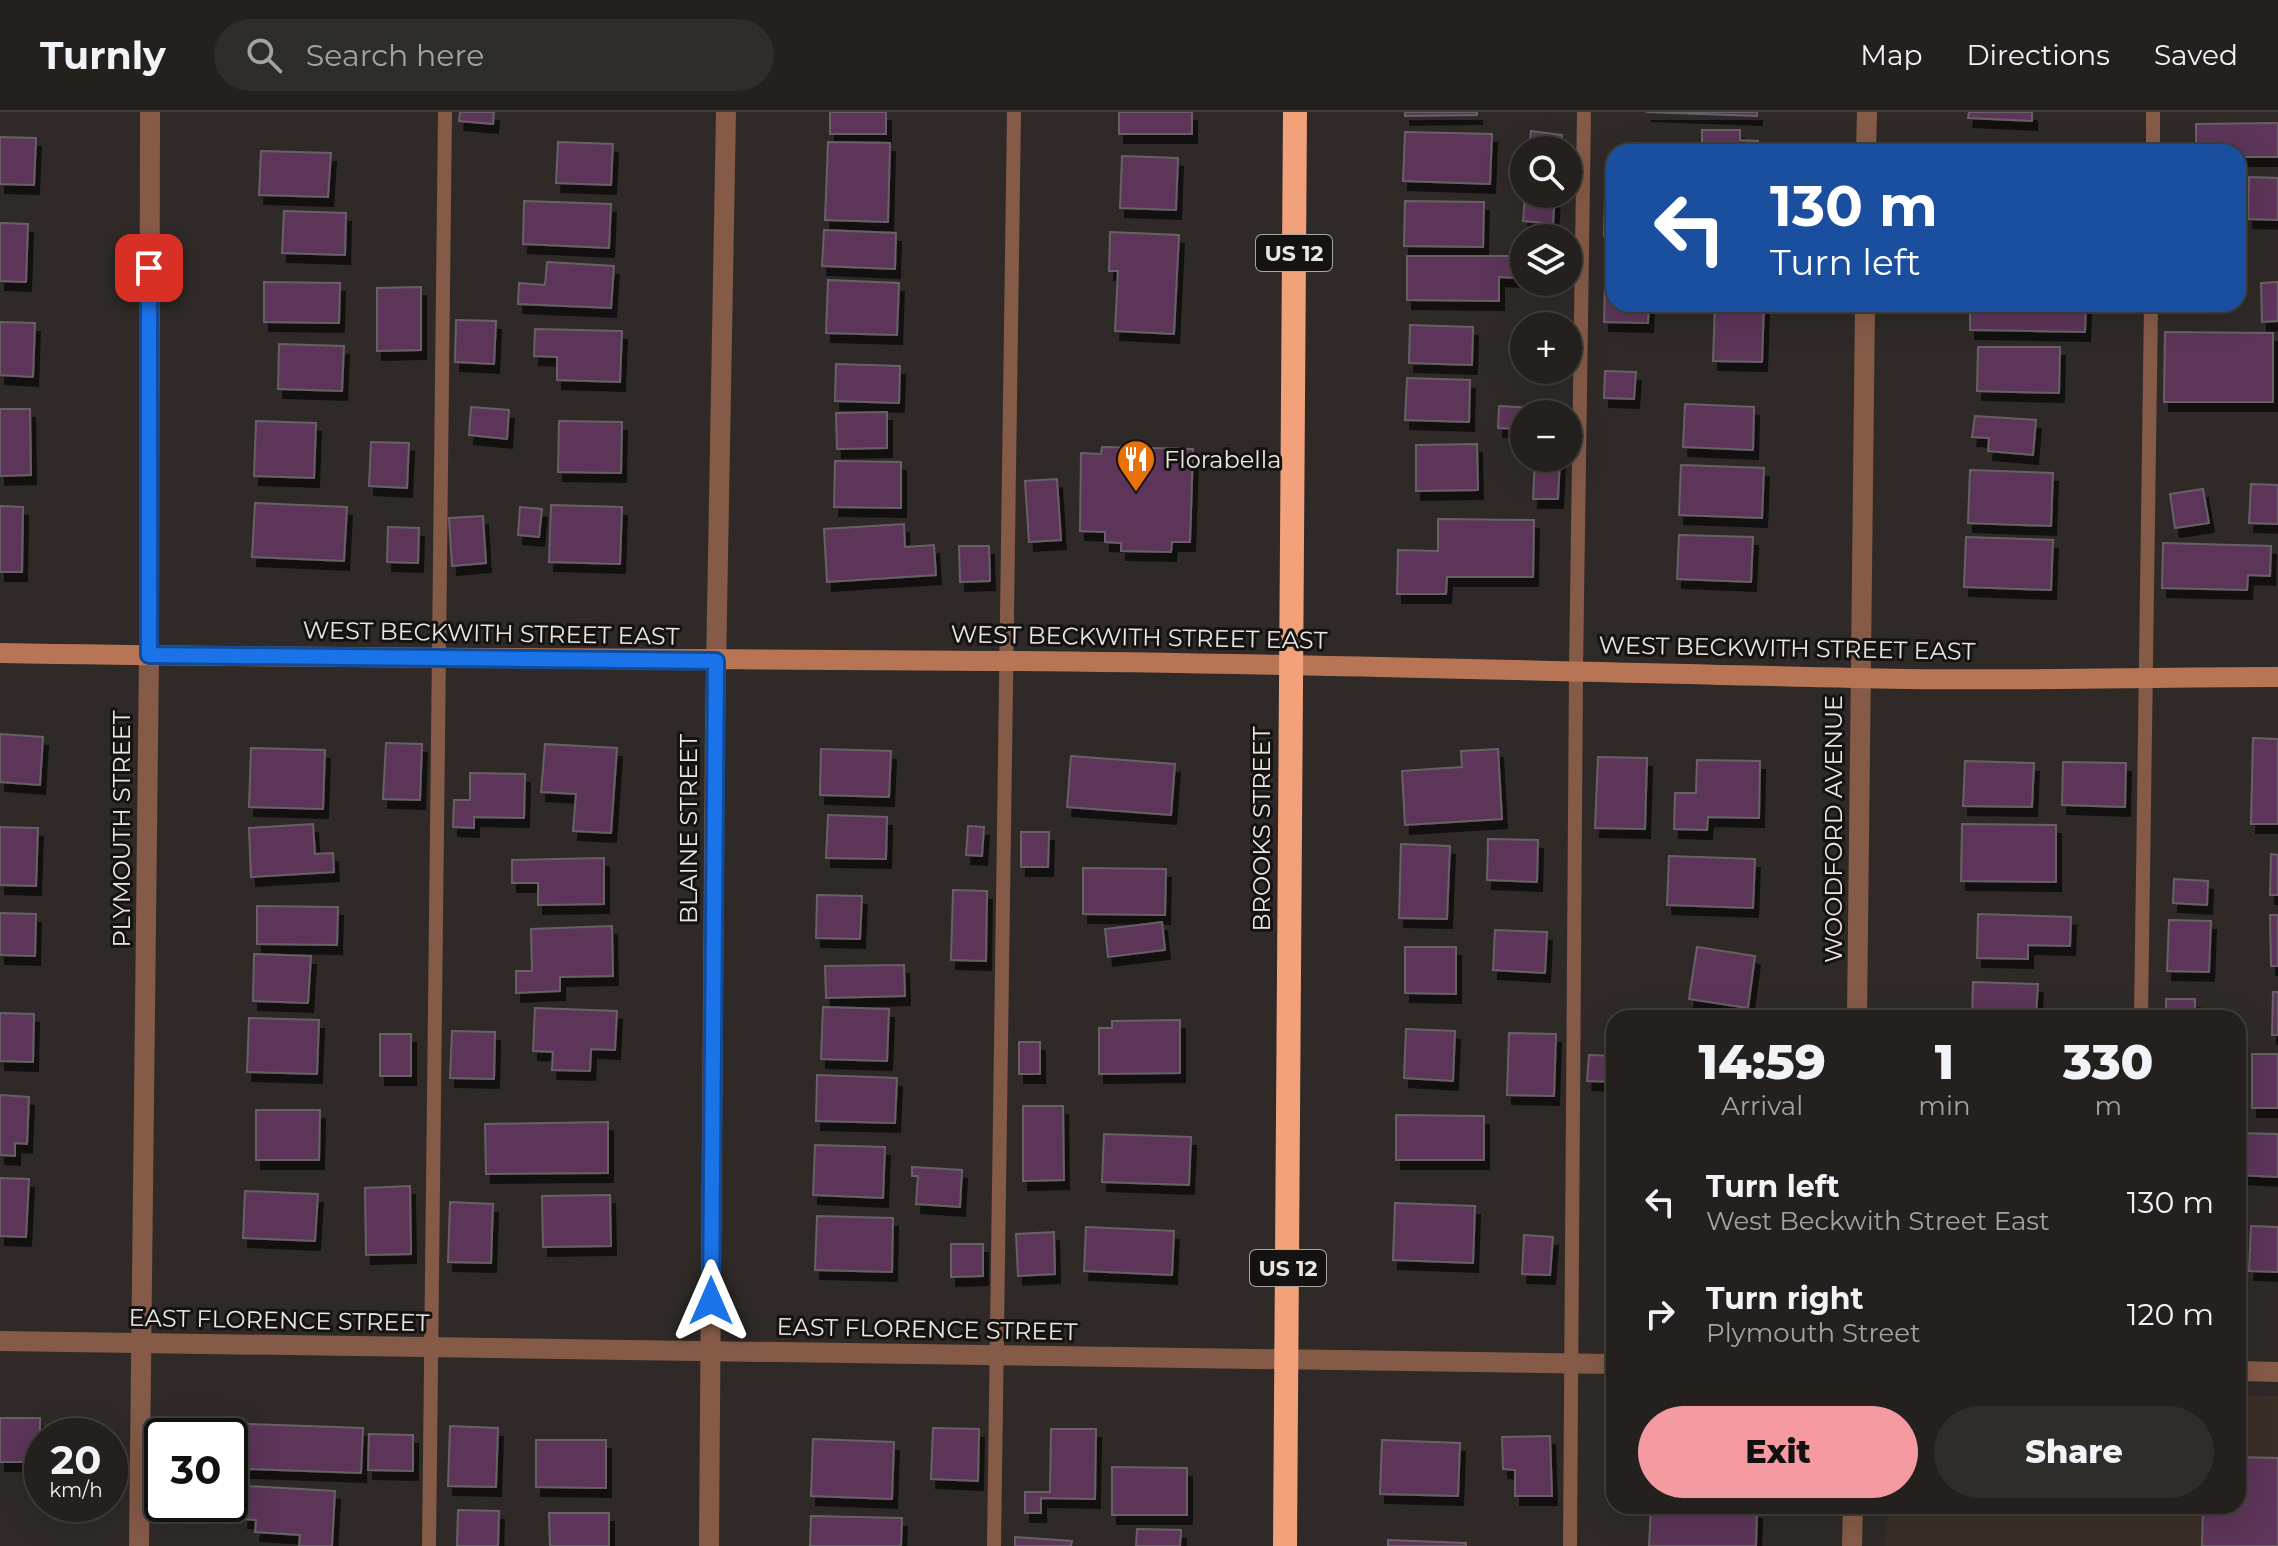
<!DOCTYPE html>
<html lang="en">
<head>
<meta charset="utf-8">
<style>
  :root { --surface:#23201d; --page:#2f2d2a; --text:#f1f3f6; --muted:#a3a3a4; --line:#403e3b; --accent:#f49aa0 }
  body { margin:0; font-family:Montserrat,sans-serif; background:var(--page); color:var(--text); height:100vh; display:flex; flex-direction:column; font-size:30px; white-space:nowrap }
  * { box-sizing:border-box; margin:0 }
  p { font-size:26px; color:var(--muted) }
  .icon { flex:none; width:44px; height:44px; fill:none; stroke:currentColor; stroke-width:2; stroke-linecap:round; stroke-linejoin:round }
  .map { position:relative; flex:1; overflow:hidden }
  .details { position:absolute; left:1606px; top:898px; width:640px; height:504px; display:flex; flex-direction:column; background:var(--surface); border-radius:24px; box-shadow:0 8px 32px #0002,0 0 0 2px var(--line) }
  .details>* { flex:none }
  .guide { position:absolute; left:1606px; top:32px; width:640px; height:168px; border-radius:24px; box-shadow:0 8px 32px #0002,0 0 0 2px var(--line); background:#1a4fa0; color:#fff; overflow:hidden }
  .tools { position:absolute; left:1510px; top:24px; display:grid; gap:16px }
  .tools a { display:grid; place-items:center; width:72px; height:72px; border-radius:50%; background:var(--surface); box-shadow:0 8px 32px #0002,0 0 0 2px var(--line); font-size:40px }
  .speed { position:absolute; left:24px; top:1306px; display:flex; gap:16px; font-size:40px; font-weight:700; text-align:center }
  .speed>* { display:grid; place-content:center; width:104px; height:104px; border-radius:50%; background:var(--surface); box-shadow:0 8px 32px #0002,0 0 0 2px var(--line); line-height:1 }
  .speed small { font-size:20px; font-weight:400 }
  .speed .limit { border:4px solid #111; border-radius:12px; background:#fff; color:#111 }
  .pin { position:absolute; display:grid; place-items:center; width:68px; height:68px; color:#fff; margin:-34px; border-radius:16px; box-shadow:0 4px 12px #0006 }
  .me { position:absolute; width:88px; margin:-44px; rotate:0deg; stroke-linejoin:round; filter:drop-shadow(0 0 6px #0008) }
  .turn { display:flex; align-items:center; gap:28px; height:168px; padding:0 32px; font-size:36px }
  .turn .icon { width:104px; height:104px; stroke-width:2.5 }
  .turn b { display:block; font-size:56px; line-height:68px }
  .eta { display:flex; justify-content:space-evenly; align-items:center; height:136px; text-align:center }
  .eta b { font-size:48px; font-weight:800; line-height:56px }
  .primary-button { display:flex; gap:16px; margin-top:auto; padding:16px 32px }
  .primary-button a { flex:1; height:92px; border-radius:48px; background:var(--accent); color:#111; font-size:32px; font-weight:800; line-height:92px; text-align:center }
  .primary-button a+a { background:var(--page); color:var(--text) }
  ul { padding:0; list-style:none }
  li { display:flex; align-items:center; gap:24px; height:112px; padding:0 32px }
  li div { flex:1 }
  li b { display:block; font-size:30px }
  li em { font-style:normal }
  header { display:flex; align-items:center; gap:48px; box-sizing:border-box; height:112px; padding:0 40px; background:var(--surface); border-bottom:2px solid var(--line) }
  header strong { font-size:38px }
  nav { display:flex; gap:44px; margin-inline-start:auto; font-size:28px }
  .search { width:560px; height:72px; background:var(--page); display:flex; align-items:center; gap:20px; box-sizing:border-box; padding:0 28px; border-radius:44px; color:var(--muted); font-size:30px }
  .map>svg:first-child { display:block }
</style>
</head>
<body>
<header>
<strong>Turnly</strong>
<div class="search"><svg class="icon" aria-label="search" viewBox="0 0 24 24"><circle cx="10" cy="10" r="6"/><path d="M15 15l6 6"/></svg>Search here</div>
<nav><a>Map</a><a>Directions</a><a>Saved</a></nav>
</header>
<div class="map">
<svg width="2278" height="1434" viewBox="0 0 2278 1434">
  <defs>
    <filter id="shadow"><feDropShadow dx="5" dy="9" stdDeviation="0" flood-color="#0009"/></filter>
  </defs>
  <rect width="100%" height="100%" fill="#2f2a27"/>
  <polygon fill="#392f27" points="2238,1284 2278,1284 2278,1434 1886,1434 1887,1394 2238,1394"/>
  <g fill="#5b3459" stroke="#676166" stroke-width="2" filter="url(#shadow)">
    <polygon points="460,0 494,0 493,12 459,9"/>
    <rect x="830" y="0" width="56" height="22"/>
    <rect x="1119" y="0" width="73" height="22"/>
    <polygon points="1405,0 1477,0 1477,3 1405,4"/>
    <polygon points="1646,0 1757,0 1757,4"/>
    <polygon points="1969,0 2032,0 2032,9 1968,6"/>
    <polygon points="2278,11 2278,45 2238,45 2238,40 2196,40 2196,12"/>
    <polygon points="1702,18 1740,18 1740,28 1758,29 1757,40 1702,40"/>
    <polygon points="1531,19 1562,23 1560,38 1529,38"/>
    <polygon points="1405,20 1492,22 1490,72 1403,69"/>
    <polygon points="0,25 36,26 34,73 0,72"/>
    <polygon points="558,30 613,32 611,73 556,71"/>
    <polygon points="828,30 890,31 888,110 825,108"/>
    <polygon points="261,39 331,41 328,85 259,83"/>
    <polygon points="1122,44 1178,46 1176,98 1120,96"/>
    <polygon points="2249,65 2278,66 2278,108 2248,107"/>
    <polygon points="1525,82 1555,82 1553,112 1523,109"/>
    <polygon points="1605,83 1614,83 1614,124 1604,124"/>
    <polygon points="524,89 611,92 609,136 523,132"/>
    <polygon points="1405,89 1484,90 1483,135 1404,134"/>
    <polygon points="284,99 346,101 345,143 282,141"/>
    <polygon points="0,111 28,112 26,170 0,169"/>
    <polygon points="824,118 896,121 895,157 822,154"/>
    <polygon points="1110,120 1179,123 1174,222 1115,219 1118,159 1109,159"/>
    <polygon points="1407,144 1517,144 1517,166 1499,165 1499,189 1407,188"/>
    <polygon points="547,150 614,154 611,196 518,192 519,171 545,173"/>
    <polygon points="828,168 899,171 897,223 826,221"/>
    <polygon points="264,170 340,171 339,211 264,210"/>
    <polygon points="2278,170 2278,209 2262,210 2261,171"/>
    <polygon points="1605,171 1614,172 1614,192 1649,192 1648,211 1604,210"/>
    <polygon points="421,175 421,238 377,239 377,176"/>
    <polygon points="1715,192 1764,192 1762,250 1713,249"/>
    <polygon points="1970,192 2086,192 2085,220 1970,218"/>
    <polygon points="456,208 496,209 494,252 455,250"/>
    <polygon points="0,210 35,211 33,265 0,263"/>
    <polygon points="1410,213 1473,215 1472,253 1409,251"/>
    <polygon points="535,217 622,219 620,270 557,268 557,245 534,244"/>
    <polygon points="2165,220 2273,221 2273,290 2164,290"/>
    <polygon points="279,232 344,234 342,279 278,277"/>
    <polygon points="1978,235 2060,235 2059,281 1977,279"/>
    <polygon points="836,252 900,254 899,291 835,289"/>
    <polygon points="1605,259 1636,260 1634,287 1604,286"/>
    <polygon points="1407,266 1470,268 1469,310 1405,308"/>
    <polygon points="1685,292 1754,295 1753,338 1683,335"/>
    <polygon points="1499,294 1537,296 1536,302 1524,302 1524,317 1498,316"/>
    <polygon points="471,295 509,298 507,327 469,323"/>
    <polygon points="0,297 30,297 31,363 0,364"/>
    <polygon points="887,300 887,336 837,337 836,301"/>
    <polygon points="1975,304 2036,308 2033,343 1988,339 1989,326 1972,325"/>
    <polygon points="256,309 316,311 314,366 254,364"/>
    <polygon points="559,309 622,310 621,361 558,360"/>
    <polygon points="371,330 409,331 407,376 369,374"/>
    <polygon points="1477,332 1478,378 1416,379 1416,333"/>
    <polygon points="1102,335 1193,337 1190,430 1172,430 1171,440 1121,439 1121,431 1105,430 1105,420 1080,419 1081,341 1101,342"/>
    <polygon points="1535,346 1560,346 1558,387 1533,387"/>
    <polygon points="835,349 901,350 901,396 834,395"/>
    <polygon points="1681,353 1764,356 1762,406 1679,403"/>
    <polygon points="1970,358 2053,361 2051,414 1968,411"/>
    <polygon points="1057,367 1061,428 1029,430 1025,369"/>
    <polygon points="2251,372 2278,373 2278,412 2249,411"/>
    <polygon points="2203,377 2209,411 2175,416 2170,382"/>
    <polygon points="255,391 347,395 344,449 252,445"/>
    <polygon points="551,393 622,395 620,452 549,450"/>
    <polygon points="0,394 23,395 22,460 0,460"/>
    <polygon points="520,395 542,397 539,425 518,423"/>
    <polygon points="483,404 486,451 452,454 449,406"/>
    <polygon points="1438,407 1534,408 1533,465 1447,465 1446,482 1397,482 1398,438 1438,439"/>
    <polygon points="904,412 905,435 934,433 936,463 827,470 824,417"/>
    <polygon points="388,415 419,416 418,451 387,450"/>
    <polygon points="1679,423 1753,425 1751,470 1677,467"/>
    <polygon points="1966,425 2053,428 2051,478 1964,475"/>
    <polygon points="2163,431 2271,434 2270,464 2248,463 2247,478 2162,476"/>
    <polygon points="959,434 989,434 990,469 960,470"/>
    <polygon points="0,622 43,625 40,673 0,670"/>
    <polygon points="2253,626 2278,627 2278,712 2251,712"/>
    <polygon points="386,631 422,632 420,688 383,687"/>
    <polygon points="545,632 617,636 611,721 573,719 576,682 541,680"/>
    <polygon points="251,636 325,638 323,697 249,695"/>
    <polygon points="821,637 891,639 889,685 820,683"/>
    <polygon points="1498,637 1502,707 1405,713 1402,659 1462,655 1461,639"/>
    <polygon points="1071,644 1175,652 1171,703 1067,695"/>
    <polygon points="1598,645 1647,646 1645,717 1595,716"/>
    <polygon points="1697,648 1760,649 1759,706 1708,705 1707,718 1674,717 1675,681 1696,681"/>
    <polygon points="1965,649 2034,651 2032,695 1963,694"/>
    <polygon points="2063,650 2126,651 2125,695 2062,693"/>
    <polygon points="470,661 525,662 524,706 474,705 474,716 453,715 454,688 470,688"/>
    <polygon points="828,703 887,705 886,747 826,746"/>
    <polygon points="313,712 315,742 333,741 334,760 251,765 249,716"/>
    <polygon points="1962,712 2056,713 2056,770 1961,769"/>
    <polygon points="968,714 984,715 982,744 966,743"/>
    <polygon points="0,715 38,716 36,774 0,773"/>
    <polygon points="1021,720 1049,720 1048,755 1021,755"/>
    <polygon points="1488,727 1538,728 1537,770 1487,768"/>
    <polygon points="1401,732 1450,734 1447,807 1399,806"/>
    <polygon points="2271,742 2278,743 2278,783 2270,783"/>
    <polygon points="1669,744 1755,747 1753,796 1667,793"/>
    <polygon points="604,746 604,792 538,793 538,771 512,771 512,748"/>
    <polygon points="1083,756 1166,757 1165,803 1083,802"/>
    <polygon points="2174,767 2208,769 2207,793 2173,791"/>
    <polygon points="953,778 987,779 986,849 951,848"/>
    <polygon points="817,783 862,784 860,827 816,826"/>
    <polygon points="257,794 338,795 337,833 257,832"/>
    <polygon points="0,801 36,802 35,844 0,843"/>
    <polygon points="1978,802 2071,805 2070,834 2028,833 2028,847 1977,846"/>
    <polygon points="2270,803 2278,803 2278,854 2271,854"/>
    <polygon points="2169,808 2211,809 2209,860 2167,859"/>
    <polygon points="1162,810 1165,838 1108,845 1105,817"/>
    <polygon points="612,814 613,864 560,865 560,879 516,881 516,859 532,859 531,817"/>
    <polygon points="1495,818 1547,820 1545,861 1493,858"/>
    <polygon points="1405,835 1456,835 1456,882 1405,881"/>
    <polygon points="1697,835 1755,844 1748,896 1689,887"/>
    <polygon points="254,842 311,844 308,891 253,889"/>
    <polygon points="904,853 905,884 826,886 825,854"/>
    <polygon points="1973,870 2038,872 2036,906 1972,906"/>
    <polygon points="2273,880 2278,880 2278,923 2272,923"/>
    <rect x="2166" y="887" width="29" height="19"/>
    <polygon points="823,895 889,897 887,949 821,947"/>
    <polygon points="535,896 617,899 615,938 591,937 590,959 552,958 553,940 533,939"/>
    <polygon points="0,901 34,902 33,950 0,949"/>
    <polygon points="249,906 319,908 317,962 247,960"/>
    <polygon points="1180,908 1180,961 1099,962 1099,916 1112,916 1112,909"/>
    <polygon points="1406,917 1455,919 1453,969 1404,966"/>
    <polygon points="452,919 495,920 494,967 450,966"/>
    <polygon points="1509,921 1556,922 1554,984 1507,983"/>
    <rect x="380" y="922" width="31" height="42"/>
    <rect x="1019" y="930" width="21" height="32"/>
    <rect x="2252" y="942" width="26" height="54"/>
    <polygon points="1589,943 1614,944 1614,970 1587,969"/>
    <polygon points="817,963 897,966 895,1011 816,1009"/>
    <polygon points="0,983 29,985 27,1032 15,1031 15,1044 0,1043"/>
    <polygon points="1023,994 1063,994 1064,1068 1023,1069"/>
    <polygon points="256,998 320,998 319,1048 256,1048"/>
    <polygon points="1396,1003 1484,1004 1484,1048 1396,1048"/>
    <polygon points="608,1010 608,1061 486,1062 485,1012"/>
    <polygon points="2238,1021 2278,1022 2278,1065 2238,1063"/>
    <polygon points="1104,1022 1191,1025 1189,1073 1102,1070"/>
    <polygon points="815,1033 885,1035 883,1086 813,1083"/>
    <polygon points="912,1055 962,1058 960,1095 916,1092 918,1064 912,1064"/>
    <polygon points="0,1066 29,1067 26,1125 0,1124"/>
    <polygon points="410,1074 411,1142 366,1143 365,1076"/>
    <polygon points="245,1079 318,1082 315,1129 243,1126"/>
    <polygon points="610,1083 611,1134 543,1135 542,1084"/>
    <polygon points="450,1090 493,1092 491,1151 448,1150"/>
    <polygon points="1395,1091 1475,1094 1473,1151 1393,1148"/>
    <polygon points="817,1104 893,1106 892,1160 815,1158"/>
    <polygon points="2251,1114 2278,1115 2278,1160 2249,1159"/>
    <polygon points="1086,1115 1174,1119 1172,1163 1084,1159"/>
    <polygon points="1054,1120 1055,1162 1018,1164 1016,1122"/>
    <polygon points="1524,1123 1553,1125 1550,1163 1522,1162"/>
    <polygon points="951,1132 983,1132 983,1164 951,1165"/>
    <rect x="0" y="1306" width="40" height="44"/>
    <polygon points="248,1312 363,1316 361,1361 246,1357"/>
    <polygon points="450,1314 498,1316 496,1375 448,1374"/>
    <polygon points="933,1316 979,1317 978,1369 931,1367"/>
    <polygon points="1051,1317 1096,1317 1095,1387 1041,1386 1041,1401 1025,1401 1025,1380 1050,1380"/>
    <polygon points="369,1322 413,1323 413,1359 368,1358"/>
    <polygon points="1550,1324 1552,1384 1515,1384 1515,1358 1503,1357 1502,1325"/>
    <polygon points="813,1327 894,1330 892,1387 811,1384"/>
    <polygon points="536,1328 606,1328 606,1376 536,1375"/>
    <polygon points="1382,1328 1460,1331 1458,1384 1380,1382"/>
    <polygon points="2238,1345 2278,1346 2278,1434 2202,1434 2203,1394 2238,1394"/>
    <polygon points="1112,1355 1187,1356 1187,1403 1112,1403"/>
    <polygon points="246,1374 335,1379 332,1434 299,1434 300,1423 255,1420 256,1408 243,1407"/>
    <polygon points="1651,1395 1757,1398 1756,1434 1649,1434"/>
    <polygon points="458,1398 499,1399 498,1434 457,1434"/>
    <polygon points="549,1401 609,1401 609,1434 550,1434"/>
    <polygon points="811,1404 902,1406 901,1434 810,1434"/>
    <polygon points="1137,1417 1181,1418 1180,1434 1136,1434"/>
    <polygon points="1015,1425 1072,1429 1071,1434 1015,1434"/>
    <polygon points="1388,1428 1466,1431 1466,1434 1388,1434"/>
  </g>
  <g fill="none" stroke-linecap="round" stroke-linejoin="round">
    <g stroke="#855b48" stroke-width="14">
      <polyline points="2153,40 2153,0"/>
      <polyline points="2141,906 2151,192"/>
      <polyline points="429,1434 445,0"/>
      <polyline points="994,1434 1014,0"/>
      <polyline points="1570,1434 1576,558 1584,0"/>
    </g>
    <g stroke="#855b48" stroke-width="20">
      <polyline points="1866,40 1867,0"/>
      <polyline points="1857,906 1865,192"/>
      <polyline points="0,1229 1614,1252"/>
      <polyline points="2238,1259 2278,1260"/>
      <polyline points="139,1434 149,543 150,0"/>
      <polyline points="709,1434 715,612 726,0"/>
      <polyline points="1852,1434 1853,1394"/>
    </g>
    <path stroke="#b77556" stroke-width="20" d="M0,541C336,547 672,546 1007,549C1290,551 1572,560 1854,566C1995,570 2137,565 2278,565"/>
    <polyline stroke="#f3a17b" stroke-width="24" points="1285,1434 1295,0"/>
  </g>
  <g fill="none" stroke-linecap="round" stroke-linejoin="round">
    <g stroke="#114b97" stroke-width="20">
      <polyline id="route" points="149,156 149,543 716,549 711,1189"/>
    </g>
    <use href="#route" stroke="#1a73e8" stroke-width="14"/>
  </g>
  <defs>
    <g id="restaurant-pin" transform="scale(2)"><path d="M0 17L-7.5 6A9.5 9.5 0 1 1 7.5 6Z" fill="#e8710a" stroke="#151312"/><path d="M-5-6h1v4h1v-4h1v4h1v-4h1v5L-1.5 .5V6h-2V.5L-5-1ZM5-6V6H3V1.5H1.5Q1.5-4 5-6Z" fill="#fff"/></g>
  </defs>
  <g fill-rule="evenodd">
    <use href="#restaurant-pin" x="1136" y="347"/>
  </g>
  <g text-anchor="middle" dominant-baseline="central" stroke-width="6" stroke-linejoin="round" paint-order="stroke">
    <g fill="#151312" stroke="#aaa7a5" stroke-width="2">
      <rect x="1256" y="123" width="76" height="36" rx="6"/>
      <rect x="1250" y="1138" width="76" height="36" rx="6"/>
    </g>
    <g font-size="22" font-weight="bold" fill="#eae6e4">
      <text x="1294" y="141">US 12</text>
      <text x="1288" y="1156">US 12</text>
    </g>
    <g font-size="24" fill="#eae6e4" stroke="#151312" text-anchor="start">
      <text x="1164" y="347">Florabella</text>
    </g>
    <g font-size="24" fill="#eae6e4" stroke="#151312">
      <text transform="translate(491 521) rotate(1)">WEST BECKWITH STREET EAST</text>
      <text transform="translate(1139 525) rotate(1)">WEST BECKWITH STREET EAST</text>
      <text transform="translate(1787 536) rotate(1)">WEST BECKWITH STREET EAST</text>
      <text transform="translate(121 717) rotate(-90)">PLYMOUTH STREET</text>
      <text transform="translate(688 717) rotate(-90)">BLAINE STREET</text>
      <text transform="translate(1261 717) rotate(-90)">BROOKS STREET</text>
      <text transform="translate(1833 717) rotate(-90)">WOODFORD AVENUE</text>
      <text transform="translate(279 1208) rotate(1)">EAST FLORENCE STREET</text>
      <text transform="translate(927 1217) rotate(1)">EAST FLORENCE STREET</text>
    </g>
  </g>
</svg>
<div class="tools">
<a><svg class="icon" aria-label="search" viewBox="0 0 24 24"><circle cx="10" cy="10" r="6"/><path d="M15 15l6 6"/></svg></a>
<a><svg class="icon" aria-label="layers" viewBox="0 0 24 24"><path d="M12 4l9 5-9 5-9-5zM3 14l9 5 9-5"/></svg></a>
<a>+</a>
<a>−</a>
</div>
<div class="speed"><div>20<small>km/h</small></div><div class="limit">30</div></div>
<div class="pin" style="left:149px;top:156px;background:#d93025"><svg class="icon" aria-label="arrive" viewBox="0 0 24 24"><path d="M6 21V4h12l-3 4 3 4H6"/></svg></div>
<svg class="me" style="left:711px;top:1189px" viewBox="-20 -20 40 40"><path d="M0-17L14 15 0 8-14 15z" fill="#1a73e8" stroke="#fff" stroke-width="4"/></svg>
<div class="guide">
<div class="turn"><svg class="icon" aria-label="left" viewBox="0 0 24 24"><path d="M17 20v-9H6M10 6l-5 5 5 5"/></svg><div><b>130 m</b>Turn left</div></div>
</div>
<section class="details">
<div class="eta">
<div><b>14:59</b><p>Arrival</p></div>
<div><b>1</b><p>min</p></div>
<div><b>330</b><p>m</p></div>
</div>
<ul>
<li><svg class="icon" aria-label="left" viewBox="0 0 24 24"><path d="M17 20v-9H6M10 6l-5 5 5 5"/></svg><div><b>Turn left</b><p>West Beckwith Street East</p></div><em>130 m</em></li>
<li><svg class="icon" aria-label="right" viewBox="0 0 24 24"><path d="M7 20v-9h11M14 6l5 5-5 5"/></svg><div><b>Turn right</b><p>Plymouth Street</p></div><em>120 m</em></li>
</ul>
<div class="primary-button"><a>Exit</a><a>Share</a></div>
</section>
</div>
</body>
</html>
